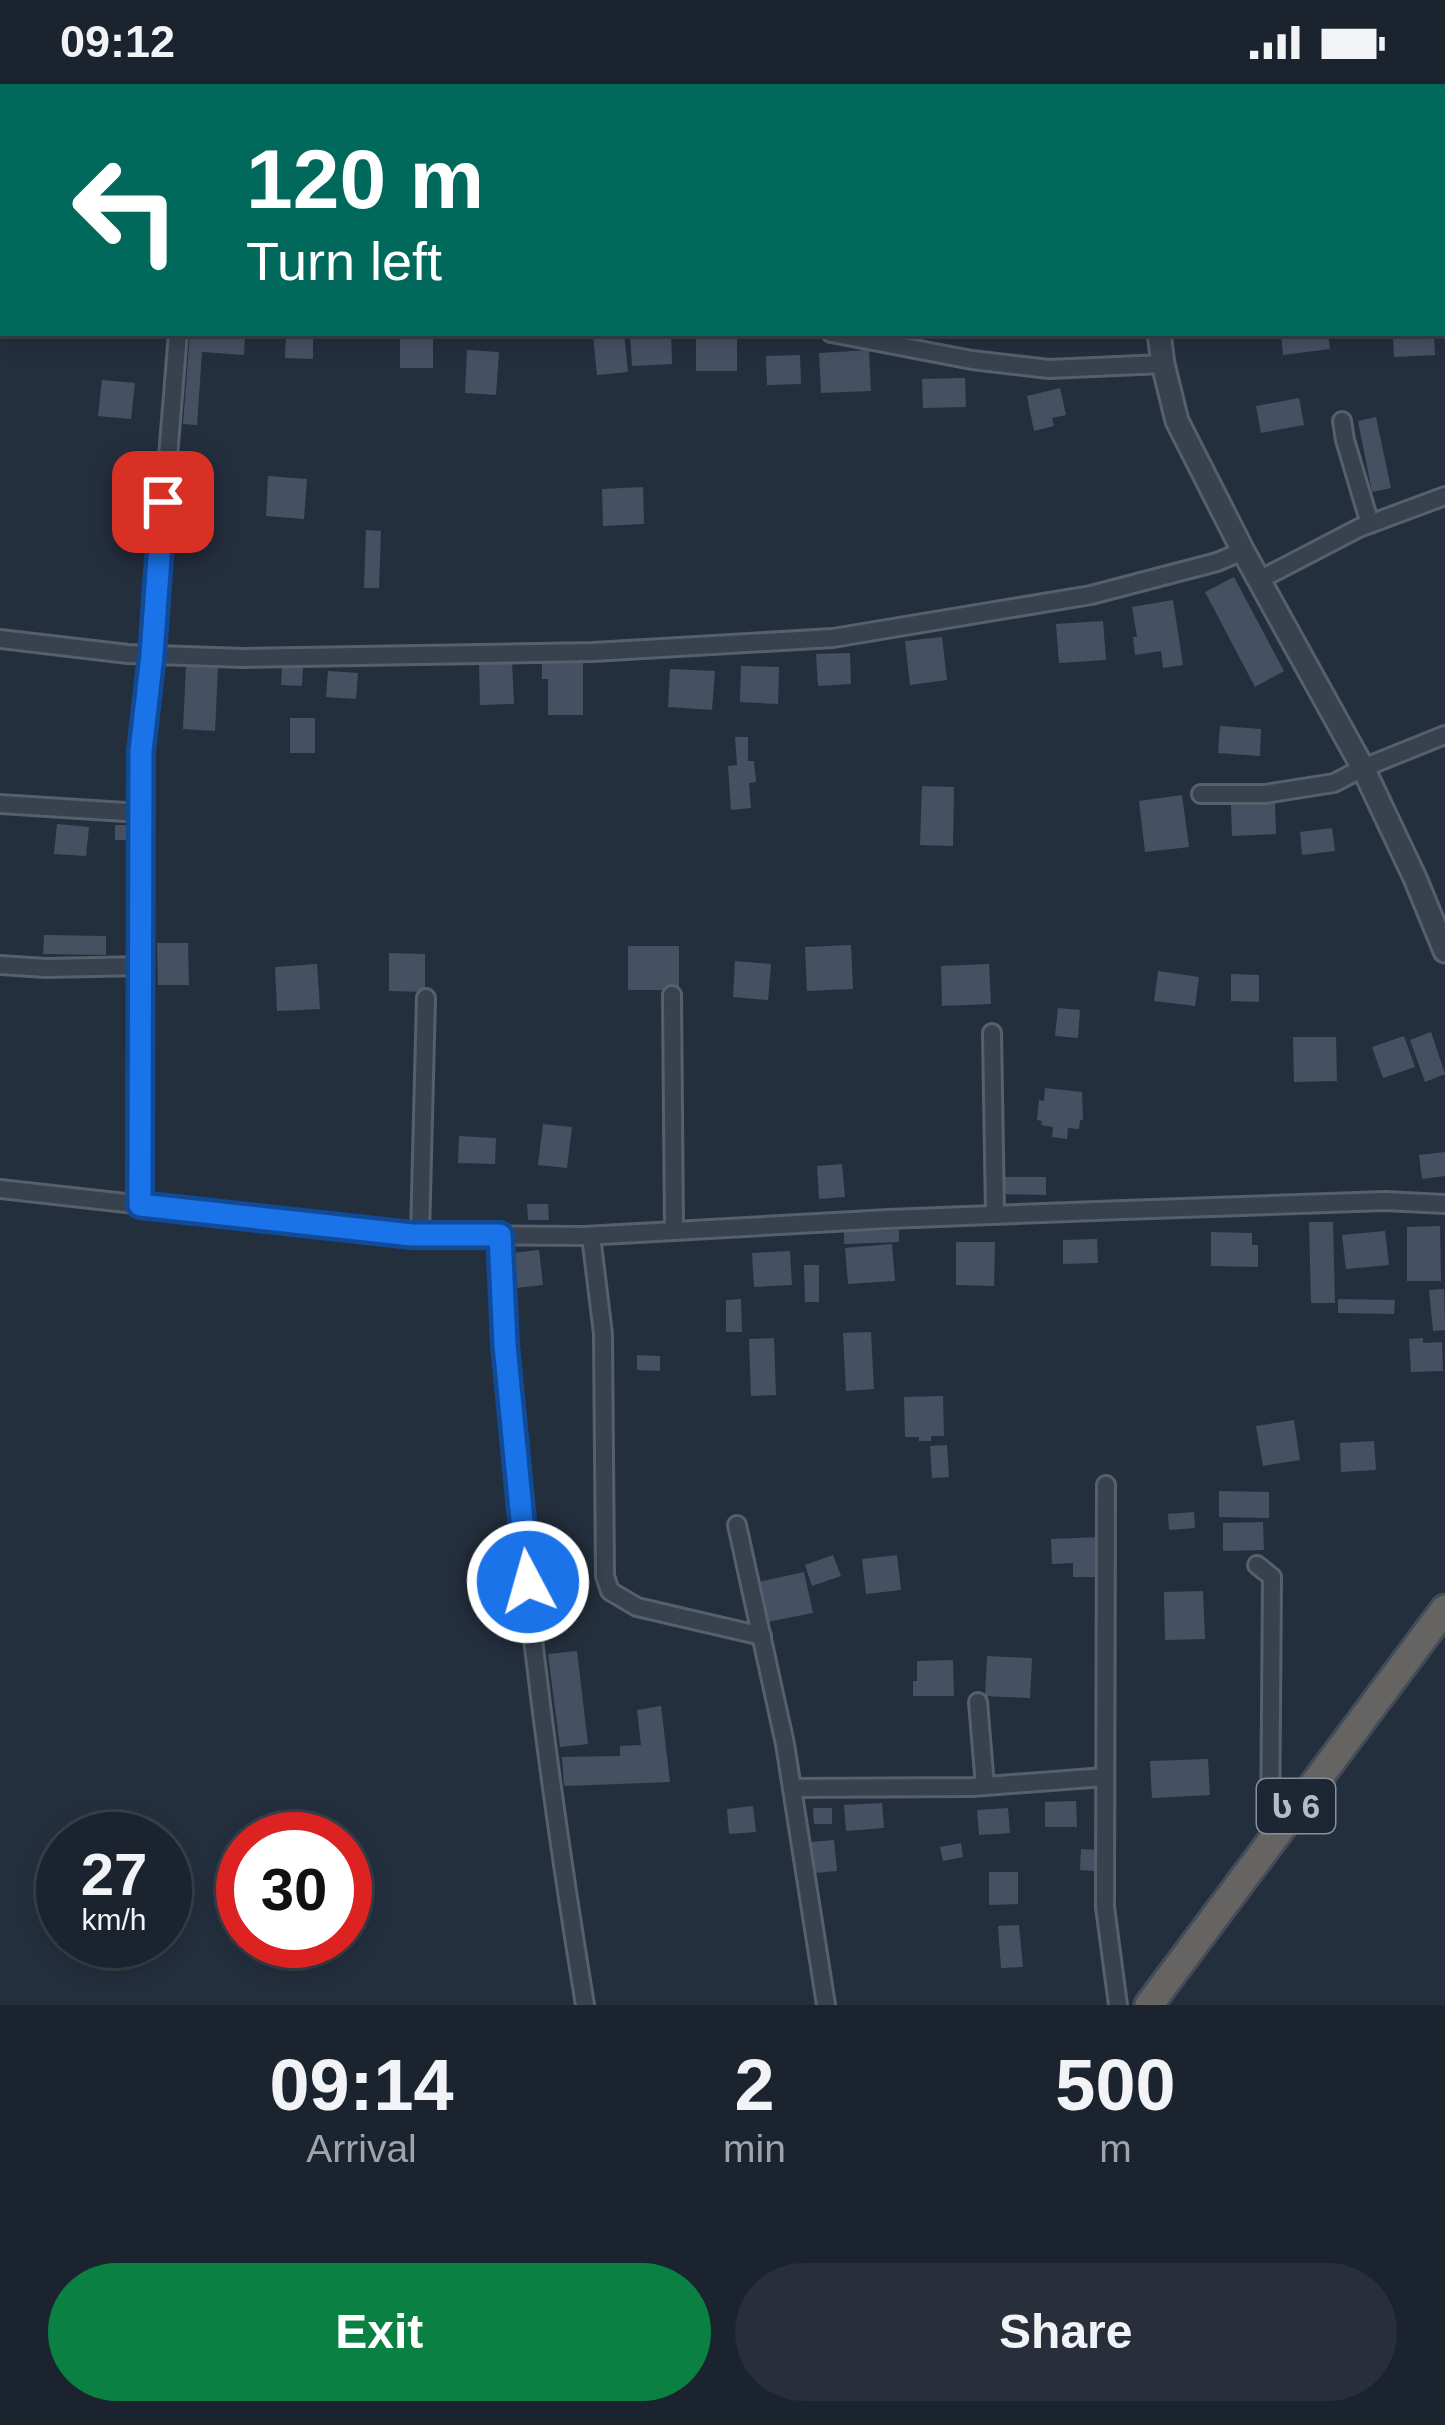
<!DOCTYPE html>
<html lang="en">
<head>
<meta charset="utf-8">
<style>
  :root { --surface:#1b232e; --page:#282f3a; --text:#f1f3f6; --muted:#a0a4aa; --line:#39404a; --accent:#0b8043 }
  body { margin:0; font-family:Arial,"Noto Sans Georgian",sans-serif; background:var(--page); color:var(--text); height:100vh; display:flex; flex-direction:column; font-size:45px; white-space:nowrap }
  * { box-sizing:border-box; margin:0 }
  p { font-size:39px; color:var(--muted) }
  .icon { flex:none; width:66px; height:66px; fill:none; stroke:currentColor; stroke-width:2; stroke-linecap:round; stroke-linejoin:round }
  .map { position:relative; height:1921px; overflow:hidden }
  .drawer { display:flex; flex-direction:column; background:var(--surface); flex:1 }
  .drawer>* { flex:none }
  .hud { position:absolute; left:0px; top:0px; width:1446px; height:252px; box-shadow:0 6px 18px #0003,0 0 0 3px var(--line); background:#00695c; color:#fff; overflow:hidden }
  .speed { position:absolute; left:36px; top:1728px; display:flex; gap:24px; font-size:60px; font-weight:700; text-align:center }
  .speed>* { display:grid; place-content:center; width:156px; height:156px; border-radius:50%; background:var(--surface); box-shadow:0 6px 18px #0003,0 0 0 3px var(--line); line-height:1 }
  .speed small { font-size:30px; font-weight:400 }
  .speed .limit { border:18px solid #d22; background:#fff; color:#111 }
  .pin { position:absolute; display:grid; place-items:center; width:102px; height:102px; color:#fff; margin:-51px; border-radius:24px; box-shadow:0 6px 18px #0006 }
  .me { position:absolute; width:132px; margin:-66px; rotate:354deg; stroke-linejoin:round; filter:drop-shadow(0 0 9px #0008) }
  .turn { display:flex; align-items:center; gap:42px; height:252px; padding:0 48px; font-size:54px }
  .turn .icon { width:156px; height:156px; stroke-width:2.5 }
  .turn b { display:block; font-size:84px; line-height:102px }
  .eta { display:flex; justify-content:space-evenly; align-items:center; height:204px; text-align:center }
  .eta b { font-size:72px; font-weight:700; line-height:84px }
  .cta { display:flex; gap:24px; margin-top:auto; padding:24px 48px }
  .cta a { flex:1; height:138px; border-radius:72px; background:var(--accent); color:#fff; font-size:48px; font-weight:700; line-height:138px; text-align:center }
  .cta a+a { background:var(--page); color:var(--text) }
  .status { display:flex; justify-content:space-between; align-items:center; height:84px; padding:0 60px; background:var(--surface); direction:ltr }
  .status svg { height:33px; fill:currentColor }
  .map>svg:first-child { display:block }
</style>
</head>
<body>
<div class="status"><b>09:12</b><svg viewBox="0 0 49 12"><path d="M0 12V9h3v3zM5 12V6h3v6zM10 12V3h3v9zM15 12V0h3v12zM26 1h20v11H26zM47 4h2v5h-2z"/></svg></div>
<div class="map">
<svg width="1445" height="1921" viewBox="0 0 1445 1921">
  <rect width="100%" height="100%" fill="#242f3e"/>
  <g fill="#455162">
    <polygon points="190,249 245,249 244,271 202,268 197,341 183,340"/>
    <polygon points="286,249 313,249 313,275 285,274"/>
    <rect x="400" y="249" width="33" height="35"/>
    <polygon points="624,249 628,288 597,291 593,252"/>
    <polygon points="671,249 672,280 632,282 630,250"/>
    <polygon points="1281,249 1328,249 1330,265 1283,271"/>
    <polygon points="1393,249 1434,249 1435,271 1394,273"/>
    <rect x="696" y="250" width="41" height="37"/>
    <polygon points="467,266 499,268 496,311 465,309"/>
    <polygon points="869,266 871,307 821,309 819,269"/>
    <polygon points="800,271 801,300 767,301 766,272"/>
    <polygon points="965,294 966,323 923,324 922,295"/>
    <polygon points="102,296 135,299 131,335 98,332"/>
    <polygon points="1060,304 1066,331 1052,334 1054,342 1034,347 1027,312"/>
    <polygon points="1299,314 1304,341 1261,349 1256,322"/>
    <polygon points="1376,333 1391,404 1372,408 1358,337"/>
    <polygon points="268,392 307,395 304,435 266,432"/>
    <polygon points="643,403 644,440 603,442 602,405"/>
    <polygon points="366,446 381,447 379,504 364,504"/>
    <polygon points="1234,493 1284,587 1255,603 1205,508"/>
    <polygon points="1173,516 1183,581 1163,584 1161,567 1135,571 1133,553 1137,553 1132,523"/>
    <polygon points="1103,537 1106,576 1059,579 1056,540"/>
    <polygon points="942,553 947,596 910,601 905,557"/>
    <polygon points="850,569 851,600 818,602 816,570"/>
    <polygon points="583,575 583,631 548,631 548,595 542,595 542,576"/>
    <polygon points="512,577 514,620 480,621 479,578"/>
    <polygon points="186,582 218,584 215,647 183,645"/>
    <polygon points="741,582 779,583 778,620 740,618"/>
    <polygon points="282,583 303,584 302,602 281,601"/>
    <polygon points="670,585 715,587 712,626 668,623"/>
    <polygon points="328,587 358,589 356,615 326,613"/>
    <rect x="290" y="634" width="25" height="35"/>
    <polygon points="1220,642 1261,645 1260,672 1218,669"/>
    <polygon points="735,653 748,653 748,677 754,677 756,698 749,699 751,724 731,726 728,682 737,681"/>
    <polygon points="922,702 954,703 953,762 920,761"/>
    <polygon points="1182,711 1189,763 1145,768 1139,717"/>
    <polygon points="1275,719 1276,750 1232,752 1231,721"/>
    <polygon points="57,740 89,743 86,772 54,770"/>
    <rect x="115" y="741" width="18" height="15"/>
    <polygon points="1332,744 1335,767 1302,771 1300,748"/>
    <polygon points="44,851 106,852 106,871 43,870"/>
    <polygon points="157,859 188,859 189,901 158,901"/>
    <polygon points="851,861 853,905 807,907 805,863"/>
    <rect x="628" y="862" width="51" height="44"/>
    <polygon points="389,869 425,870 425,908 389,907"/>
    <polygon points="735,877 771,880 768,916 733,913"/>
    <polygon points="317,880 320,925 277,927 275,883"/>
    <polygon points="989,880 991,920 942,922 941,882"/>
    <polygon points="1158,887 1199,893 1195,922 1154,917"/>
    <polygon points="1231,890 1259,891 1259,918 1231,917"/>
    <polygon points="1058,924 1080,926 1078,954 1055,952"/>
    <polygon points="1431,948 1445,990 1425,998 1410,956"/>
    <polygon points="1404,952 1415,983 1383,994 1372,963"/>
    <polygon points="1293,953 1336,953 1337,997 1294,998"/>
    <polygon points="1045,1004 1082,1008 1083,1036 1080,1036 1079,1045 1068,1044 1067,1055 1052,1053 1053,1043 1041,1041 1042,1037 1037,1036 1039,1016 1044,1017"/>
    <polygon points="543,1040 572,1043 567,1084 538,1081"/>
    <polygon points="459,1052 496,1054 495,1080 458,1079"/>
    <polygon points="1445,1068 1445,1092 1422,1095 1419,1071"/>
    <polygon points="842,1080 845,1113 819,1115 817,1082"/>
    <polygon points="1001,1093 1046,1093 1046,1111 1001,1110"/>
    <polygon points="527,1120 548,1120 549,1136 528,1136"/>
    <polygon points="1309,1138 1333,1138 1335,1219 1311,1219"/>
    <polygon points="1440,1142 1441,1197 1407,1197 1407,1143"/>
    <polygon points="899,1146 899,1158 844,1160 844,1147"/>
    <polygon points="1385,1147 1389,1181 1346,1185 1342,1151"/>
    <polygon points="1211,1148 1252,1149 1252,1161 1258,1161 1258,1183 1211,1182"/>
    <polygon points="1097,1155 1098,1179 1063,1180 1063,1156"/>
    <polygon points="956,1158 995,1158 994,1202 956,1201"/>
    <polygon points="892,1160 895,1197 848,1200 845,1164"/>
    <polygon points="539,1166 543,1201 516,1204 512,1169"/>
    <polygon points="790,1167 792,1201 754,1203 752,1169"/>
    <polygon points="804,1181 819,1181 819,1218 805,1218"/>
    <polygon points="1444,1205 1445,1246 1433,1247 1429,1206"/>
    <polygon points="741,1215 742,1248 726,1248 726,1216"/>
    <polygon points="1338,1215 1395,1216 1394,1230 1338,1229"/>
    <polygon points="871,1248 874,1305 846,1307 843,1249"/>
    <polygon points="774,1254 776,1311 751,1312 749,1255"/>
    <polygon points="1423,1254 1423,1259 1442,1258 1443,1287 1411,1288 1409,1255"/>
    <polygon points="637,1271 660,1272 660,1287 637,1286"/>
    <polygon points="943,1312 944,1352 931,1352 931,1357 919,1357 919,1353 905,1353 904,1313"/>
    <polygon points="1294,1336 1300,1376 1263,1382 1256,1342"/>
    <polygon points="1374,1357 1376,1386 1341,1388 1340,1359"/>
    <polygon points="947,1361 949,1393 932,1394 930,1362"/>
    <polygon points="1219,1407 1269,1408 1269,1434 1219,1433"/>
    <polygon points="1194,1428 1195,1444 1169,1446 1168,1430"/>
    <polygon points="1263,1438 1264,1466 1223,1467 1223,1439"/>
    <polygon points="1100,1453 1101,1493 1073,1493 1073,1479 1052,1480 1051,1455"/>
    <polygon points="833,1471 841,1492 812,1502 805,1481"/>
    <polygon points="897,1471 901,1506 866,1510 862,1475"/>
    <polygon points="804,1488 813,1529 767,1538 759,1498"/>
    <polygon points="1203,1507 1205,1555 1165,1556 1164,1508"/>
    <polygon points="577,1567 588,1660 560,1663 548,1570"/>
    <polygon points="987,1572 1032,1574 1030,1614 985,1612"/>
    <polygon points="953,1576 954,1612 913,1612 913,1597 917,1597 917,1577"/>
    <polygon points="661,1622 670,1698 564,1702 562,1673 620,1672 620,1662 641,1661 637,1626"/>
    <polygon points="1208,1675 1210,1711 1152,1714 1150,1677"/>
    <polygon points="1076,1717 1077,1743 1045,1743 1045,1718"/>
    <polygon points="882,1719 884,1744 846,1747 844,1721"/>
    <polygon points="753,1722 756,1748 729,1750 727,1725"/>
    <polygon points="813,1724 832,1724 832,1740 814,1740"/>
    <polygon points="1008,1724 1010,1749 979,1751 977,1726"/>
    <polygon points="834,1756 837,1787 814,1789 811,1758"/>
    <polygon points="961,1759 963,1773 943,1777 940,1763"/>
    <polygon points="1081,1765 1096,1766 1094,1787 1080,1786"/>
    <polygon points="989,1788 1018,1788 1018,1820 989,1821"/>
    <polygon points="1019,1841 1023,1883 1001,1884 998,1842"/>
  </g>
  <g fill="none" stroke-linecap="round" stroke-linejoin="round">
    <g stroke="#565f6c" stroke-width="22">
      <g id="minor">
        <polyline points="213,3 213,0"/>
        <polyline points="831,249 972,276 1049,285 1163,280"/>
        <polyline points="1342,337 1345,356 1370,440"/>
        <polyline points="1259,496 1359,444 1445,412"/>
        <polyline points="0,555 128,570 243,574 593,568 833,554 1091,511 1217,478 1243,467"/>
        <polyline points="1201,710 1265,710 1334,699 1363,684 1445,651"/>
        <polyline points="0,720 141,729"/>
        <polyline points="0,881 46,884 142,882"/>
        <polyline points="672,911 674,1147"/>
        <polyline points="992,949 995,1130"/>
        <polyline points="0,1105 412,1151 584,1152 888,1135 1123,1126 1385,1117 1445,1120"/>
        <polyline points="140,1121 141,667 152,571 178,249"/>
        <polyline points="420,1151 426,914"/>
        <path d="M500,1151C511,1409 543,1667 585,1921"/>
        <polyline points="591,1152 603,1250 605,1492 610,1507 637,1523 762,1552"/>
        <polyline points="1106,1401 1105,1823 1118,1921"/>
        <polyline points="737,1441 785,1660 826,1921"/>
        <polyline points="1257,1481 1272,1493 1270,1756"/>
        <polyline points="978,1618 985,1702"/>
        <polyline points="792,1704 973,1703 1105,1693"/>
      </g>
    </g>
    <g stroke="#565f6c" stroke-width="27">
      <g id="tertiary">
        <polyline points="1146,3 1146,0"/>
        <polyline points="1159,249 1163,280 1177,337 1243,467 1363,684 1415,794 1445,867"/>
      </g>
    </g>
    <g stroke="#434c59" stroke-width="33">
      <polyline id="trunk" points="1149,1921 1445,1525"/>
    </g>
    <use href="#minor" stroke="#38414e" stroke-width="16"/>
    <use href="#tertiary" stroke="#38414e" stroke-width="21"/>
    <use href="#trunk" stroke="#656462" stroke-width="27"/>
  </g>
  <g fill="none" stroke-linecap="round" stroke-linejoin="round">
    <g stroke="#114b97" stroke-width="30">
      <polyline id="route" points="163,418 152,571 141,667 140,1121 412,1151 500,1151 505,1261 528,1498"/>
    </g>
    <use href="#route" stroke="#1a73e8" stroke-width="21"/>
  </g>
  <g text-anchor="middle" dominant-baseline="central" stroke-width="10" stroke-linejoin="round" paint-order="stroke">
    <rect fill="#1d2633" stroke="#878f9c" stroke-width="3" x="1257" y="1695" width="78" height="54" rx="9"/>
    <g font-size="33" font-weight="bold" fill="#b4bcc9">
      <text x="1296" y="1722">ს 6</text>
    </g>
  </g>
</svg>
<div class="speed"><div>27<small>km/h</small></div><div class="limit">30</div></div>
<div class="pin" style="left:163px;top:418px;background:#d93025"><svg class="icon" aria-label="arrive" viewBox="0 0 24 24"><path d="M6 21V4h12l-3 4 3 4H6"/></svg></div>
<svg class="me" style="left:528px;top:1498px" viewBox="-20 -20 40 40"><circle r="17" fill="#1a73e8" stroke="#fff" stroke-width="3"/><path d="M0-11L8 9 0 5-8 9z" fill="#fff"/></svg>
<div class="hud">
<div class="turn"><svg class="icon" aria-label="left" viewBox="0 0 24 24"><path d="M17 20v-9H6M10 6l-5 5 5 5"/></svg><div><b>120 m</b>Turn left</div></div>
</div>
</div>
<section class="drawer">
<div class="eta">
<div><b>09:14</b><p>Arrival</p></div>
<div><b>2</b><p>min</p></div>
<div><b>500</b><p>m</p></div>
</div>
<div class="cta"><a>Exit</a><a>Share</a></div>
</section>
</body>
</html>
